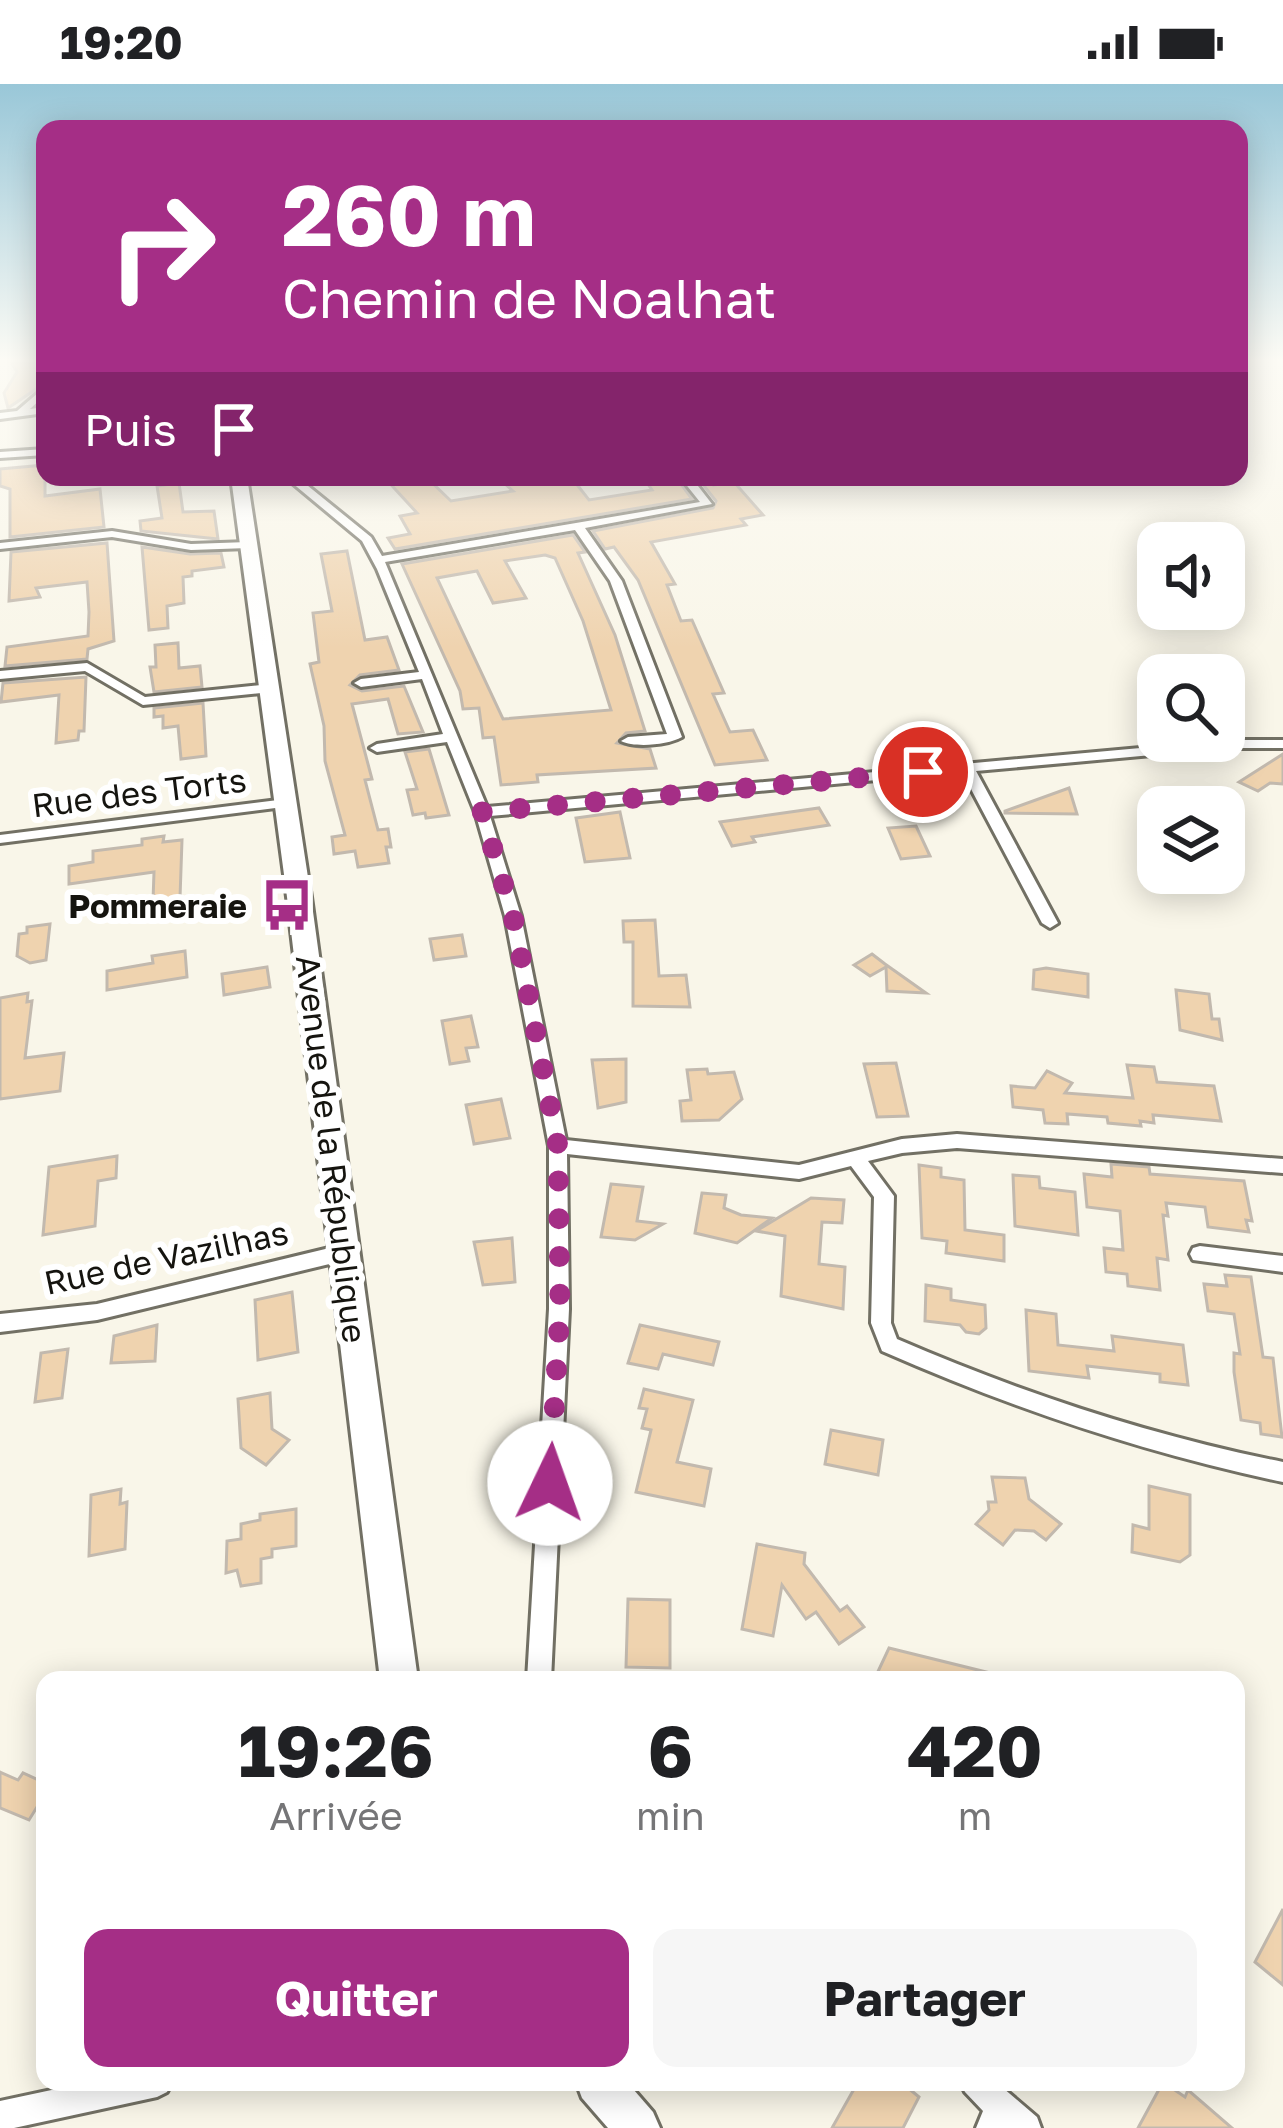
<!DOCTYPE html>
<html lang="fr">
<head>
<meta charset="utf-8">
<style>
  :root { --surface:#fff; --page:#f6f6f6; --text:#202124; --muted:#757577; --accent:#a52e86 }
  body { margin:0; font-family:"Golos Text",sans-serif; background:var(--page); color:var(--text); height:100vh; display:flex; flex-direction:column; font-size:45px; white-space:nowrap }
  * { box-sizing:border-box; margin:0 }
  p { font-size:39px; color:var(--muted) }
  .icon { flex:none; width:66px; height:66px; fill:none; stroke:currentColor; stroke-width:2; stroke-linecap:round; stroke-linejoin:round }
  .map { position:relative; flex:1; overflow:hidden }
  .side { position:absolute; left:36px; top:1587px; width:1209px; height:420px; display:flex; flex-direction:column; background:var(--surface); border-radius:24px; box-shadow:0 6px 30px #0003 }
  .side>* { flex:none }
  .hud { position:absolute; left:36px; top:36px; width:1212px; height:366px; border-radius:24px; box-shadow:0 6px 30px #0003; background:#a52e86; color:#fff; overflow:hidden }
  .tools { position:absolute; left:1137px; top:438px; display:grid; gap:24px }
  .tools a { display:grid; place-items:center; width:108px; height:108px; border-radius:24px; background:var(--surface); box-shadow:0 6px 30px #0003; font-size:60px }
  .pin { position:absolute; display:grid; place-items:center; width:102px; height:102px; color:#fff; margin:-51px; border:6px solid #fff; border-radius:50%; box-shadow:0 3px 12px #0007 }
  .me { position:absolute; width:132px; margin:-66px; rotate:3deg; stroke-linejoin:round; filter:drop-shadow(0 0 9px #0008) }
  .turn { display:flex; align-items:center; gap:42px; height:252px; padding:0 48px; font-size:54px }
  .turn .icon { width:156px; height:156px; stroke-width:2.5 }
  .turn b { display:block; font-size:84px; line-height:102px }
  .then { display:flex; align-items:center; height:114px; padding:0 48px; background:#0003; gap:24px; font-size:45px }
  .eta { display:flex; justify-content:space-evenly; align-items:center; height:204px; text-align:center }
  .eta b { font-size:72px; font-weight:700; line-height:84px }
  .primary-button { display:flex; gap:24px; margin-top:auto; padding:24px 48px }
  .primary-button a { flex:1; height:138px; border-radius:24px; background:var(--accent); color:#fff; font-size:48px; font-weight:700; line-height:138px; text-align:center }
  .primary-button a+a { background:var(--page); color:var(--text) }
  .status { display:flex; justify-content:space-between; align-items:center; height:84px; padding:0 60px; background:var(--surface); direction:ltr }
  .status svg { height:33px; fill:currentColor }
  .map>svg:first-child { display:block }
</style>
</head>
<body>
<div class="status"><b>19:20</b><svg viewBox="0 0 49 12"><path d="M0 12V9h3v3zM5 12V6h3v6zM10 12V3h3v9zM15 12V0h3v12zM26 1h20v11H26zM47 4h2v5h-2z"/></svg></div>
<div class="map">
<svg width="1283" height="2044" viewBox="0 0 1283 2044">
  <rect width="100%" height="100%" fill="#f9f6e9"/>
  <g fill="#efd3af" stroke="#c2b9ae" stroke-width="3" fill-rule="evenodd">
    <polygon points="11,278 45,278 45,299 8,324 4,309 17,288"/>
    <polygon points="45,381 45,412 100,405 104,443 10,453 10,405 0,402 0,385"/>
    <polygon points="384,393 426,393 451,417 513,407 497,393 523,393 531,400 571,393 589,416 652,406 643,393 676,393 692,415 395,465 388,454 410,450 400,432 417,429"/>
    <polygon points="697,393 714,393 714,401 734,398 763,431 741,435 746,441 651,458 675,500 667,501 681,537 692,536 724,609 713,610 730,648 753,646 767,676 715,681 638,496 614,463 605,465 593,447 713,424 716,417"/>
    <polygon points="179,399 183,428 214,427 218,455 141,447 140,437 162,434 157,402"/>
    <path d="M573,451L585,468L578,469L615,551L645,647L626,649L617,659L650,665L656,684L537,691L538,698L501,701L494,653L483,654L479,624L463,625L460,607L402,480ZM545,471L555,474L583,537L611,626L503,635L437,494L477,487L493,519L526,514L505,477Z"/>
    <polygon points="107,459 114,557 88,565 87,575 5,582 7,563 88,552 89,528 87,498 36,504 40,513 9,517 11,468"/>
    <polygon points="142,463 190,470 221,469 224,483 192,487 192,492 183,493 184,519 167,522 168,544 149,546"/>
    <polygon points="347,467 365,556 387,553 399,586 360,591 350,601 362,607 404,602 423,648 398,650 388,615 352,620 372,695 365,696 378,746 388,745 391,763 386,763 389,779 358,783 355,767 334,770 332,753 345,751 325,677 324,642 310,580 319,578 313,529 332,527 321,470"/>
    <polygon points="178,559 179,584 200,582 202,603 154,608 150,583 156,583 155,561"/>
    <polygon points="86,593 84,647 79,647 78,656 56,659 59,611 1,618 3,599"/>
    <polygon points="203,619 206,672 181,675 178,642 163,644 163,632 154,633 154,624"/>
    <polygon points="429,665 449,731 426,734 425,729 413,731 407,706 417,705 405,668"/>
    <polygon points="1283,670 1283,700 1270,699 1258,707 1239,698"/>
    <polygon points="1069,704 1077,730 1005,729 1005,727"/>
    <polygon points="819,724 829,741 752,753 755,758 732,762 720,738"/>
    <polygon points="620,728 630,774 585,778 576,734"/>
    <polygon points="916,742 930,772 901,775 888,744"/>
    <polygon points="164,752 163,758 182,756 180,814 153,817 154,788 69,800 69,782 93,778 93,767 142,761 142,755"/>
    <polygon points="655,836 659,892 686,891 690,923 633,922 633,858 624,858 623,837"/>
    <polygon points="50,840 46,876 30,879 17,872 19,850 27,849 27,843"/>
    <polygon points="462,851 466,872 434,876 430,855"/>
    <polygon points="185,867 187,893 107,906 107,887 153,879 152,872"/>
    <polygon points="872,870 885,880 926,909 887,907 886,883 870,892 854,881"/>
    <polygon points="267,883 270,903 224,911 222,890"/>
    <polygon points="1046,884 1088,890 1088,913 1033,905 1034,886"/>
    <polygon points="1176,906 1209,910 1212,935 1219,935 1222,956 1180,946"/>
    <polygon points="28,909 27,918 32,917 25,974 64,969 60,1007 0,1015 0,914"/>
    <polygon points="471,932 478,963 466,964 469,977 450,980 442,937"/>
    <polygon points="626,975 626,1018 598,1024 592,976"/>
    <polygon points="896,979 908,1032 877,1033 864,980"/>
    <polygon points="1127,981 1154,983 1157,998 1214,1002 1221,1037 1153,1031 1154,1039 1140,1037 1141,1042 1108,1039 1107,1033 1067,1030 1068,1040 1045,1039 1043,1026 1013,1023 1011,1002 1035,1004 1047,987 1072,999 1065,1009 1133,1014"/>
    <polygon points="707,985 708,990 734,988 742,1015 719,1036 682,1037 680,1017 691,1016 687,986"/>
    <polygon points="501,1015 510,1054 474,1060 466,1021"/>
    <polygon points="117,1072 116,1094 98,1097 95,1142 43,1151 49,1083"/>
    <polygon points="1111,1080 1149,1083 1150,1090 1244,1097 1252,1137 1246,1136 1249,1148 1208,1143 1205,1123 1166,1119 1168,1132 1163,1131 1168,1176 1157,1174 1160,1206 1128,1202 1127,1190 1106,1188 1104,1164 1123,1166 1120,1127 1087,1123 1084,1090 1112,1093"/>
    <polygon points="919,1081 941,1084 941,1093 964,1096 965,1146 1004,1151 1004,1177 946,1169 947,1157 922,1154"/>
    <polygon points="1013,1091 1039,1093 1040,1104 1075,1108 1078,1151 1015,1142"/>
    <polygon points="611,1100 643,1103 637,1137 663,1140 635,1156 601,1153"/>
    <polygon points="702,1109 726,1111 724,1124 741,1131 772,1134 737,1159 695,1149"/>
    <polygon points="811,1114 844,1116 842,1139 822,1138 819,1180 845,1183 843,1225 781,1212 785,1152 756,1147"/>
    <polygon points="512,1154 515,1198 483,1201 474,1158"/>
    <polygon points="1225,1191 1251,1193 1263,1273 1273,1274 1282,1353 1261,1350 1260,1339 1241,1336 1234,1288 1234,1269 1240,1270 1234,1230 1208,1227 1204,1200 1227,1202"/>
    <polygon points="926,1201 951,1205 951,1216 985,1221 986,1244 979,1250 966,1248 960,1241 925,1237"/>
    <polygon points="292,1208 298,1268 258,1276 255,1216"/>
    <polygon points="1026,1226 1056,1230 1058,1261 1114,1267 1112,1252 1183,1261 1188,1301 1160,1298 1160,1290 1087,1282 1089,1294 1029,1287"/>
    <polygon points="157,1241 155,1277 111,1279 114,1252"/>
    <polygon points="640,1241 719,1258 713,1281 663,1270 658,1285 628,1279"/>
    <polygon points="68,1265 62,1314 35,1318 41,1269"/>
    <polygon points="644,1305 693,1316 677,1378 711,1385 704,1422 636,1408 651,1346 642,1344 647,1325 639,1324"/>
    <polygon points="270,1309 272,1345 289,1356 266,1381 241,1364 238,1315"/>
    <polygon points="831,1346 883,1356 878,1391 825,1380"/>
    <polygon points="992,1393 1025,1394 1029,1415 1061,1440 1046,1456 1034,1447 1015,1446 1003,1461 976,1440 989,1426 988,1418 996,1418"/>
    <polygon points="1149,1402 1190,1411 1190,1471 1180,1478 1132,1468 1133,1441 1149,1445"/>
    <polygon points="121,1405 120,1420 127,1418 125,1465 89,1472 91,1411"/>
    <polygon points="296,1425 296,1462 272,1465 272,1473 261,1475 261,1499 241,1502 237,1486 226,1489 227,1457 241,1455 241,1440 260,1436 260,1430"/>
    <polygon points="757,1460 805,1469 804,1480 840,1527 847,1522 864,1543 839,1560 816,1528 806,1535 782,1501 773,1552 742,1545"/>
    <polygon points="628,1515 670,1516 670,1584 626,1583"/>
    <polygon points="889,1564 990,1589 989,1596 874,1596"/>
    <polygon points="0,1688 18,1696 23,1689 45,1699 45,1710 29,1736 0,1724"/>
    <polygon points="1283,1825 1283,1901 1255,1878"/>
    <polygon points="858,1998 901,1998 919,2013 903,2044 832,2044"/>
    <polygon points="1163,1998 1185,2013 1188,2006 1232,2044 1138,2044"/>
  </g>
  <g fill="none" stroke-linecap="round" stroke-linejoin="round">
    <g stroke="#727064" stroke-width="6">
      <g id="street">
        <polygon points="45,303 45,311 30,325 45,323 45,329 0,335 0,329 17,327"/>
        <polygon points="45,365 45,371 0,374 0,368"/>
        <path d="M285,393H297L371,453L382,472L700,418L680,393H691L712,420L585,444L622,497L682,653C668,661 635,664 621,657L628,653L667,650L610,497L575,446L385,478L487,723L1229,656H1283V664H1229L976,687L1058,839L1050,844L1042,839L962,688L490,732L521,832L566,1056L799,1081L902,1055L957,1050L1283,1075V1089L957,1064L902,1069L868,1077L894,1112L891,1239L897,1255C1022,1309 1149,1351 1283,1378V1398C1144,1369 1012,1324 882,1267L871,1239L874,1113L851,1082L799,1095L567,1070L569,1225L551,1596H527L549,1225V1062L505,832L475,728L447,658L377,668L370,664L377,660L443,650L422,595L361,603L354,599L361,595L419,588L377,485L362,457Z"/>
        <polygon points="112,447 191,460 248,458 254,461 248,464 191,466 112,453 0,465 0,459"/>
        <polygon points="87,579 145,613 271,600 278,604 271,608 143,621 85,587 0,595 0,587"/>
        <polygon points="286,715 291,716 291,722 0,759 0,751"/>
        <polygon points="346,1160 353,1162 356,1168 353,1174 346,1176 97,1236 0,1248 0,1230 97,1220"/>
        <polygon points="1200,1162 1283,1172 1283,1188 1193,1176 1190,1170 1193,1164"/>
        <polygon points="89,1998 172,1998 167,2008 157,2013 14,2044 0,2044 0,2017"/>
        <polygon points="960,1998 996,1998 1037,2033 1041,2044 976,2044 983,2027 965,2008"/>
      </g>
    </g>
    <g stroke="#727064" stroke-width="6">
      <g id="secondary">
        <polygon points="231,393 247,393 311,813 418,1596 380,1596 287,813"/>
        <polygon points="576,1998 627,1998 653,2028 660,2044 608,2044 582,2014"/>
      </g>
    </g>
    <use href="#street" fill="#fff" fill-rule="evenodd"/>
    <use href="#secondary" fill="#fff" fill-rule="evenodd"/>
  </g>
  <linearGradient id="sky" x2="0" y2="1"><stop stop-color="#99c7d8"/><stop offset="0.49" stop-color="#fcfbf5"/><stop offset="1" stop-color="#fcfbf5" stop-opacity="0"/></linearGradient>
  <rect width="1283" height="564" fill="url(#sky)"/>
  <g fill="none" stroke-linecap="round" stroke-linejoin="round">
    <polyline stroke="#a52e86" stroke-width="21" stroke-dasharray="0 37.8" points="550,1399 560,1225 558,1062 513,832 482,728 923,688"/>
  </g>
  <defs>
    <g id="bus-bare" transform="scale(4.14)"><path d="M-5-6H5V4H4V6H2V4H-2V6H-4V4H-5ZM-3.5-4V0h7V-4ZM-3.5 1.2v1.5H-2V1.2ZM2 1.2v1.5H3.5V1.2Z" fill="#a52e86" stroke="#fff" stroke-width="2.5" paint-order="stroke"/></g>
  </defs>
  <g fill-rule="evenodd">
    <use href="#bus-bare" x="287" y="821"/>
  </g>
  <g text-anchor="middle" dominant-baseline="central" stroke-width="12" stroke-linejoin="round" paint-order="stroke">
    <g font-size="33" fill="#15140f" stroke="#fff">
      <text transform="translate(139 708) rotate(-7)">Rue des Torts</text>
      <text transform="translate(332 1065) rotate(83)">Avenue de la République</text>
      <text transform="translate(166 1173) rotate(-12)">Rue de Vazilhas</text>
    </g>
    <g font-size="33" font-weight="bold" fill="#15140f" stroke="#fff" text-anchor="end">
      <text x="247" y="821">Pommeraie</text>
    </g>
  </g>
</svg>
<div class="tools">
<a><svg class="icon" aria-label="sound" viewBox="0 0 24 24"><path d="M4 9h4l5-4v14l-5-4H4zM17 9q2 3 0 6"/></svg></a>
<a><svg class="icon" aria-label="search" viewBox="0 0 24 24"><circle cx="10" cy="10" r="6"/><path d="M15 15l6 6"/></svg></a>
<a><svg class="icon" aria-label="layers" viewBox="0 0 24 24"><path d="M12 4l9 5-9 5-9-5zM3 14l9 5 9-5"/></svg></a>
</div>
<div class="pin" style="left:923px;top:688px;background:#d93025"><svg class="icon" aria-label="arrive" viewBox="0 0 24 24"><path d="M6 21V4h12l-3 4 3 4H6"/></svg></div>
<svg class="me" style="left:550px;top:1399px" viewBox="-20 -20 40 40"><circle r="19" fill="#fff"/><path d="M0-13L10 11 0 6-10 11z" fill="#a52e86"/></svg>
<div class="hud">
<div class="turn"><svg class="icon" aria-label="right" viewBox="0 0 24 24"><path d="M7 20v-9h11M14 6l5 5-5 5"/></svg><div><b>260 m</b>Chemin de Noalhat</div></div>
<div class="then">Puis<svg class="icon" aria-label="arrive" viewBox="0 0 24 24"><path d="M6 21V4h12l-3 4 3 4H6"/></svg></div>
</div>
<section class="side">
<div class="eta">
<div><b>19:26</b><p>Arrivée</p></div>
<div><b>6</b><p>min</p></div>
<div><b>420</b><p>m</p></div>
</div>
<div class="primary-button"><a>Quitter</a><a>Partager</a></div>
</section>
</div>
</body>
</html>
